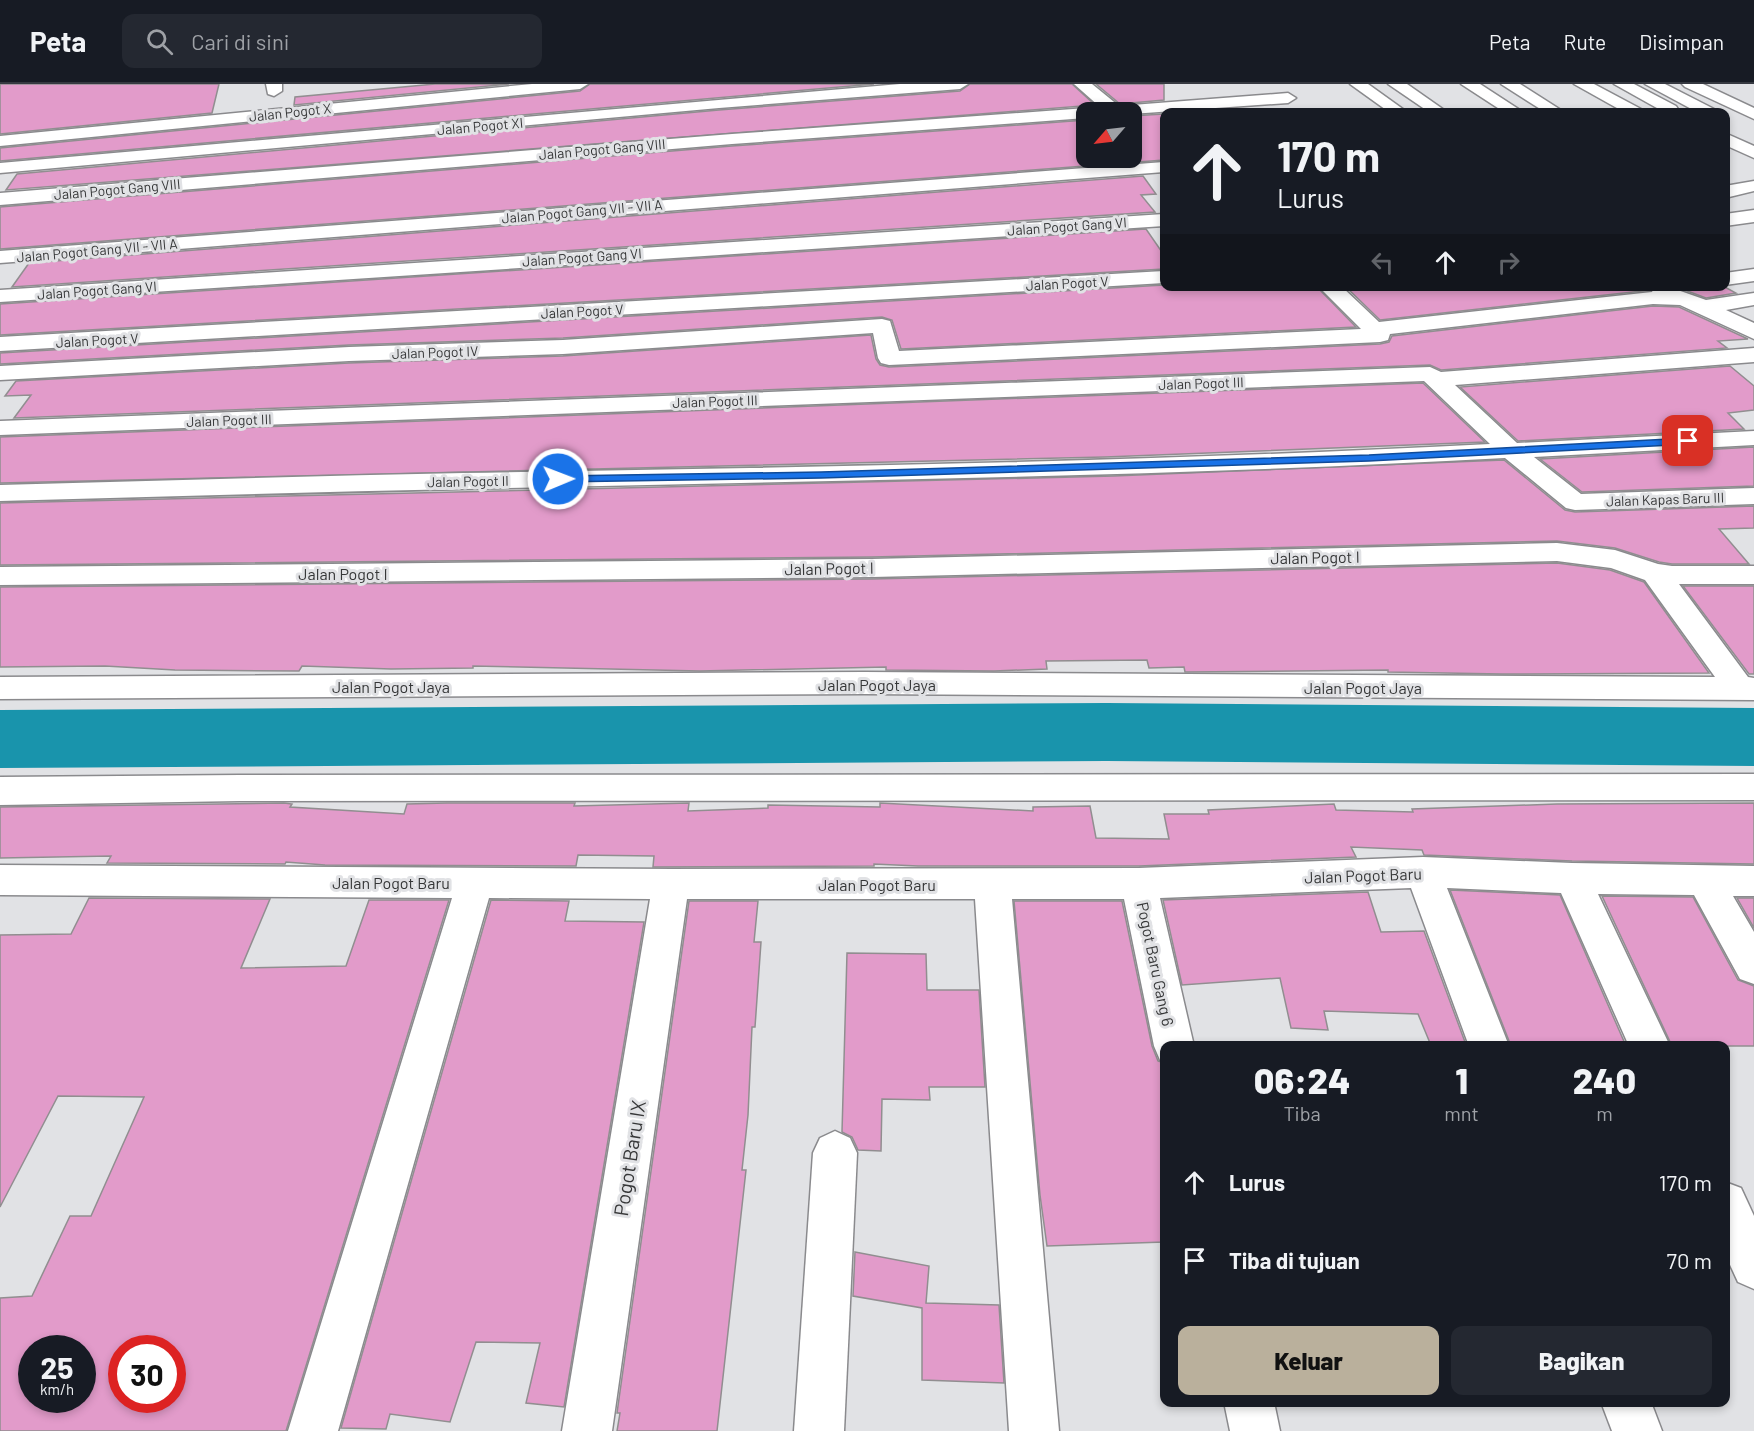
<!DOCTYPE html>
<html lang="id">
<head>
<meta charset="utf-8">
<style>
  :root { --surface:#171b24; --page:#242831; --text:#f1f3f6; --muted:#9ea1a6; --line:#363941; --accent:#bab09c }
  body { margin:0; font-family:Barlow,sans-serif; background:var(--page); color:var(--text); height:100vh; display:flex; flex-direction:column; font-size:22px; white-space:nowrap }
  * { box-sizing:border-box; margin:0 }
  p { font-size:20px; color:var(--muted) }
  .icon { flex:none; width:33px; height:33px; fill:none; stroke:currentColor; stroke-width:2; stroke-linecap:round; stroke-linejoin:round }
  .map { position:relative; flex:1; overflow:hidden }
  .details { position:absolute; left:1160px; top:957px; width:570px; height:366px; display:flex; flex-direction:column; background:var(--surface); border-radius:12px; box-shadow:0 3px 9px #0003 }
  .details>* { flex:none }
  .banner { position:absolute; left:1160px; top:24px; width:570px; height:183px; border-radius:12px; box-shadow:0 3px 9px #0003; background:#171b24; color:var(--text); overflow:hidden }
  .needle { width:39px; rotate:242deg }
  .tools { position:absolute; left:1076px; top:18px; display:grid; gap:12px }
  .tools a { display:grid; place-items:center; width:66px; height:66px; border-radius:12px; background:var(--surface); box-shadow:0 3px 9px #0003; font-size:30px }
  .speed { position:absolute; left:18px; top:1251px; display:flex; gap:12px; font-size:30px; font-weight:700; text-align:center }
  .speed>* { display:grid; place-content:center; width:78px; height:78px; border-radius:50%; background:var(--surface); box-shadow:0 3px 9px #0003; line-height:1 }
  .speed small { font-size:15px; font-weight:400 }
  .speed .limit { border:9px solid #d22; background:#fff; color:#111 }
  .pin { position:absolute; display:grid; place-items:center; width:51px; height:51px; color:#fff; margin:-26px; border-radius:12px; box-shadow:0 3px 9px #0006 }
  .me { position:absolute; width:66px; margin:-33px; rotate:89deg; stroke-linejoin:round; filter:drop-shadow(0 0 4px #0008) }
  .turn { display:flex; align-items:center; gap:21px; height:126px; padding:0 18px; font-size:27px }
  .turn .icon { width:78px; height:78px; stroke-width:2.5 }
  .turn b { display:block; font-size:42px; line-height:51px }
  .lanes { display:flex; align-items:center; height:57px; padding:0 18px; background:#0003; justify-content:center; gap:30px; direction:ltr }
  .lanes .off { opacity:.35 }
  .eta { display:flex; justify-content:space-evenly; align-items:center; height:102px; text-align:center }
  .eta b { font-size:36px; font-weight:800; line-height:42px }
  .action { display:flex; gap:12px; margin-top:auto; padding:12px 18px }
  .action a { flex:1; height:69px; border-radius:12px; background:var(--accent); color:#111; font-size:24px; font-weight:800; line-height:69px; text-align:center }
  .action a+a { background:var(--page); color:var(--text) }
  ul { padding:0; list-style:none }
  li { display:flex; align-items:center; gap:18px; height:78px; padding:0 18px }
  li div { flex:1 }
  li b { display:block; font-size:22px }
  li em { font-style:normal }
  header { display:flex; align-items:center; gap:36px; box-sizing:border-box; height:84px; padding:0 30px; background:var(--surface); border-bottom:2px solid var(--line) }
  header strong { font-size:28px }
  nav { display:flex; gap:33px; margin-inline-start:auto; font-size:21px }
  .search { width:420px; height:54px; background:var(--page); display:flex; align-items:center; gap:15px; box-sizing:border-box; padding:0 21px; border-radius:12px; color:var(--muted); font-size:22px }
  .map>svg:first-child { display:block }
</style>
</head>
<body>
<header>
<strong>Peta</strong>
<div class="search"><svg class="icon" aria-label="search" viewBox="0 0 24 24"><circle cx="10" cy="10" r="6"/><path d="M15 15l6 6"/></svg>Cari di sini</div>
<nav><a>Peta</a><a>Rute</a><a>Disimpan</a></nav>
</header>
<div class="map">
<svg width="1754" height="1347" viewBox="0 0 1754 1347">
  <rect width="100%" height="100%" fill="#e1e2e5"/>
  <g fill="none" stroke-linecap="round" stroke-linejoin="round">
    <polygon fill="#1994ac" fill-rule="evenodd" points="1106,619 1754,624 1754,682 1106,677 0,684 0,626"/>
  </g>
  <g fill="#e29bca" stroke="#918e90" stroke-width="1.5" fill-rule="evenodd">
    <polygon points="0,0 219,0 212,29 0,50"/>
    <polygon points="435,0 509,0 294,21 295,13"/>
    <polygon points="590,0 874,0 0,77 0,64 580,7"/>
    <polygon points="970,0 1072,0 1095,21 6,106 17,90 719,26 960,7"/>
    <polygon points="1096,0 1164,0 1164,16 1120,20"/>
    <polygon points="1164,30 1164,76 0,165 0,123 732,62 1086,36 1086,74 1131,74 1131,32"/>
    <polygon points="1143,92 1156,110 1141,111 1155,128 12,203 29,179"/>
    <polygon points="1146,145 1164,171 1164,185 0,251 0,220"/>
    <polygon points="1164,201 1316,202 1356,243 901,265 892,236 882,233 563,254 349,261 0,280 0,269"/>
    <polygon points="1345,202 1652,202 1651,206 1380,236"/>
    <polygon points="1674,202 1723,202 1736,209 1706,214"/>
    <polygon points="1653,222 1679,223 1748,255 1718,257 1727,264 1441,286 1430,281 14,334 31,311 5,312 16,297 349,279 563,272 871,251 876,275 880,281 889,283 1380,260 1389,258 1392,252"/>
    <polygon points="1730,282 1754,302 1754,326 1728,329 1744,345 1518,357 1460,303"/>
    <polygon points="1423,299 1485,358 1105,373 0,399 0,353"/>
    <polygon points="1754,363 1754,402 1582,408 1540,375"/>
    <polygon points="1504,376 1565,426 1575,428 1754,422 1754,444 1719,445 1749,480 1672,480 1659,478 1615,464 1557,457 872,473 0,481 0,419 1114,392"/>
    <polygon points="1557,479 1610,486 1644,498 1709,589 1502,590 1388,588 1388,586 1185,588 1184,583 1149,584 1147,576 1046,577 1047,585 994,587 886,586 886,583 700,587 473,582 473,584 391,585 302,582 299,587 175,586 105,582 0,583 0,503 872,495"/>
    <polygon points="1683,502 1754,502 1754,590 1749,590"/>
    <polygon points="284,719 292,720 290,723 404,730 407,720 447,719 575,719 574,722 689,719 688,727 768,724 768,721 880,723 880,719 1033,727 1033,723 1090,722 1096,754 1169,755 1164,730 1209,730 1208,726 1334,720 1336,726 1413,728 1412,725 1557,720 1754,719 1754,780 1572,777 1424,771 1422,766 1351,763 1356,773 1139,782 918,782 874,780 874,782 653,783 654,772 578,771 576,782 325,781 286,778 285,780 107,779 111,772 0,774 0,723"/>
    <polygon points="1450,806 1560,811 1626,962 1511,962"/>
    <polygon points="1368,808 1381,848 1424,847 1465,958 1430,959 1418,930 1324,927 1328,946 1291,944 1280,894 1182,901 1163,816"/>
    <polygon points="1602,812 1693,813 1738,896 1754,902 1754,962 1672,962"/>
    <path d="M89,814L270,815L241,884L346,882L369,816H449L286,1347H0V1214L32,1212L70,1132H91L144,1013L58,1012L0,1123V851L71,850ZM32,1264H82V1316H32ZM122,1264H172V1316H122Z"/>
    <polygon points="1737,814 1754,814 1754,844"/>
    <polygon points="491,816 569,817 565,837 644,838 564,1323 526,1319 540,1259 476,1258 450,1338 390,1330 386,1345 341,1344"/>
    <polygon points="689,817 758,817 754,858 761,858 755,943 752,943 748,1031 742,1086 746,1086 717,1347 617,1347 620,1329 617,1329"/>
    <polygon points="1014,817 1122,817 1152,962 1158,977 1164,979 1164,1158 1047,1162 1040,1111"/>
    <polygon points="847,869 926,870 927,906 979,906 985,1003 929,1003 930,1016 882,1015 881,1067 858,1066 852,1053 842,1048"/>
    <polygon points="855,1168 929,1182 926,1219 999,1221 1004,1299 922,1296 922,1224 853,1212"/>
  </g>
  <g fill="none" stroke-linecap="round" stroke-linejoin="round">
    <g stroke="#8a8a8d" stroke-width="3">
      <g id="street">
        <polygon points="266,0 282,0 282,7 274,12 268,10"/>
        <polygon points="532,0 588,0 580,5 0,62 0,52"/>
        <polygon points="900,0 968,0 960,5 719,24 0,89 0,79"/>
        <polygon points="1074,0 1092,0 1119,22 1288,9 1296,14 1288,19 1131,30 1131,28 1086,28 1086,34 732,60 0,121 0,109 732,50 1100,23"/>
        <polygon points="1350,0 1368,0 1407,28 1389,28"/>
        <polygon points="1388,0 1407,0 1447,28 1429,28"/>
        <polygon points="1461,0 1480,0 1523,28 1504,28"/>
        <polygon points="1501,0 1520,0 1564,28 1545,28"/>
        <polygon points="1574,0 1594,0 1641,25 1643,28 1624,28"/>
        <polygon points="1614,0 1634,0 1676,22 1678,25 1675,28 1664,28"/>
        <polygon points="1645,0 1665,0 1714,25 1716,28 1697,28"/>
        <polygon points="1682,0 1703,0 1754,24 1754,35 1685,3"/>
        <polygon points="1725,49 1754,62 1754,74 1725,61"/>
        <polygon points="1164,78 1164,88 0,179 0,167"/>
        <polygon points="1754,97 1754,107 1725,114 1725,102"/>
        <polygon points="1754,126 1754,138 1725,142 1725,130"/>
        <polygon points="1164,130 1164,142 0,218 0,206"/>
        <polygon points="1754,185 1754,197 1725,201 1725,189"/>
        <polygon points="1164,187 1164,199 0,267 0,253"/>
        <polygon points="1318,202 1341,202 1379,238 1652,208 1655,202 1669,203 1706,216 1754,209 1754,221 1726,226 1754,239 1754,255 1680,221 1653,220 1390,250 1388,256 1380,258 889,281 881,279 878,274 873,249 563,270 349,277 0,296 0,282 349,263 563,256 882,235 890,237 899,267 1361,245"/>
        <path d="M1754,264V278L1455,301L1517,359L1754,347V361L1534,373L1581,410L1754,404V420L1575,426L1566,424L1505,374C1157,393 809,397 461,405C308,408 154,413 0,417V401C155,397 309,392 464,389C806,383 1148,378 1490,360L1424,297L0,351V337L1430,283L1441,288Z"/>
        <polygon points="1557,459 1615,466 1658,480 1672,482 1754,482 1754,500 1679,500 1748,593 1754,594 1754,616 864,610 0,615 0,593 864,588 1715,593 1645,496 1611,484 1557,477 872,493 0,501 0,483 872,475"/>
        <polygon points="1754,690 1754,716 240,717 0,721 0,693 240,691"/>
        <polygon points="1423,773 1572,779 1754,782 1754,812 1733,812 1754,848 1754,900 1740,895 1694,811 1598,810 1670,962 1629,962 1561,809 1447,804 1509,962 1469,962 1411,804 1160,814 1194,962 1164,962 1164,977 1160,976 1154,962 1124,815 1012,815 1059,1347 1009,1347 975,815 687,815 612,1347 562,1347 650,815 489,814 338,1347 288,1347 452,814 0,811 0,781 671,785 1139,784"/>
        <polygon points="835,1047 850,1054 857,1069 844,1347 794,1347 813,1069 820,1054"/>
        <polygon points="1725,1098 1741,1104 1754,1132 1754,1205 1738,1198 1725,1170"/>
        <polygon points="1224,1318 1274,1318 1280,1347 1230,1347"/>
        <polygon points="1601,1318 1651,1318 1662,1347 1612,1347"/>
      </g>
    </g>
    <use href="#street" fill="#fff" fill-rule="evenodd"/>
  </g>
  <polygon fill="#1a73e8" stroke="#114b97" stroke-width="1.5" points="1688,354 1693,357 1691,360 1369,377 821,394 558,398 553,395 558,392 821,388 1369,371"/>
  <g text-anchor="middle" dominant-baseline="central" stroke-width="6" stroke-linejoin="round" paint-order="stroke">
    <g font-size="14" fill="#363738" stroke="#e1e2e5">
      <text transform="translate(290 28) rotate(-6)">Jalan Pogot X</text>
      <text transform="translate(480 42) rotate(-5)">Jalan Pogot XI</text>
      <text transform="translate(602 65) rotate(-5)">Jalan Pogot Gang VIII</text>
      <text transform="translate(117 105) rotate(-5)">Jalan Pogot Gang VIII</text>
      <text transform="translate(582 127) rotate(-5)">Jalan Pogot Gang VII - VII A</text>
      <text transform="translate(1067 142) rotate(-4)">Jalan Pogot Gang VI</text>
      <text transform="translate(97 166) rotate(-5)">Jalan Pogot Gang VII - VII A</text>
      <text transform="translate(582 173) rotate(-4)">Jalan Pogot Gang VI</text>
      <text transform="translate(1067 199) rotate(-3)">Jalan Pogot V</text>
      <text transform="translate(97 206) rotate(-4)">Jalan Pogot Gang VI</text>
      <text transform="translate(582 227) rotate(-3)">Jalan Pogot V</text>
      <text transform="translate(97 256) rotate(-3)">Jalan Pogot V</text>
      <text transform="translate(435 268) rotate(-2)">Jalan Pogot IV</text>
      <text transform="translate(1201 299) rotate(-2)">Jalan Pogot III</text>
      <text transform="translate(715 317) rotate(-2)">Jalan Pogot III</text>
      <text transform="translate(229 336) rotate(-2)">Jalan Pogot III</text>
      <text transform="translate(468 397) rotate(-1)">Jalan Pogot II</text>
      <text transform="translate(1665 415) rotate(-2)">Jalan Kapas Baru III</text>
    </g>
    <g font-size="16" fill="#363738" stroke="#e1e2e5">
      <text transform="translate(1315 473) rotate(-1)">Jalan Pogot I</text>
      <text transform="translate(829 484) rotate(-1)">Jalan Pogot I</text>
      <text x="343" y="489">Jalan Pogot I</text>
      <text x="877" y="600">Jalan Pogot Jaya</text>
      <text x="391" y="602">Jalan Pogot Jaya</text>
      <text x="1363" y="603">Jalan Pogot Jaya</text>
      <text transform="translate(1363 791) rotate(-2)">Jalan Pogot Baru</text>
      <text x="391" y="798">Jalan Pogot Baru</text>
      <text x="877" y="800">Jalan Pogot Baru</text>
      <text transform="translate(1156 880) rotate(78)">Pogot Baru Gang 6</text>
    </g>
    <g font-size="20" fill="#363738" stroke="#e1e2e5">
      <text transform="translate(629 1074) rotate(-81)">Pogot Baru IX</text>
    </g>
  </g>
</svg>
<div class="tools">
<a><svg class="needle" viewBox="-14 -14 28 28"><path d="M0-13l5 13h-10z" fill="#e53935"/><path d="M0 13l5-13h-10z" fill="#9ea1a6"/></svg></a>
</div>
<div class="speed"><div>25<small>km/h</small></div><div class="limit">30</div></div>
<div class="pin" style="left:1688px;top:357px;background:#d93025"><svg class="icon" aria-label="arrive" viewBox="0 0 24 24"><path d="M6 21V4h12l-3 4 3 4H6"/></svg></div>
<svg class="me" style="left:558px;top:395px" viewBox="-20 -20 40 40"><circle r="17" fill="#1a73e8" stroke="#fff" stroke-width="3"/><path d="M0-11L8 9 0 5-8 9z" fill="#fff"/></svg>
<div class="banner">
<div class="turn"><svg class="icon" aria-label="ahead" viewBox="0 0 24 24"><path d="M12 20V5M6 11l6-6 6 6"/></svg><div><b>170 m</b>Lurus</div></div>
<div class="lanes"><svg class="icon off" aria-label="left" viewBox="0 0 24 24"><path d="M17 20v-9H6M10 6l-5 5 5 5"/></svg><svg class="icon" aria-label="ahead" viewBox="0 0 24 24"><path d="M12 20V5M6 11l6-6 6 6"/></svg><svg class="icon off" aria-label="right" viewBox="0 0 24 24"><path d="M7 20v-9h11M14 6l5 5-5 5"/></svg></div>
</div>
<section class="details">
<div class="eta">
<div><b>06:24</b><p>Tiba</p></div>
<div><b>1</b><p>mnt</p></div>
<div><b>240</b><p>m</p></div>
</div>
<ul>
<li><svg class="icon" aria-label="ahead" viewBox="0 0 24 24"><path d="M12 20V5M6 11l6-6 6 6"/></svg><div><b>Lurus</b></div><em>170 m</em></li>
<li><svg class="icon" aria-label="arrive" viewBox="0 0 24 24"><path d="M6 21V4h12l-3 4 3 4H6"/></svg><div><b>Tiba di tujuan</b></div><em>70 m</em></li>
</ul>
<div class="action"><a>Keluar</a><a>Bagikan</a></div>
</section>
</div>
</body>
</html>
